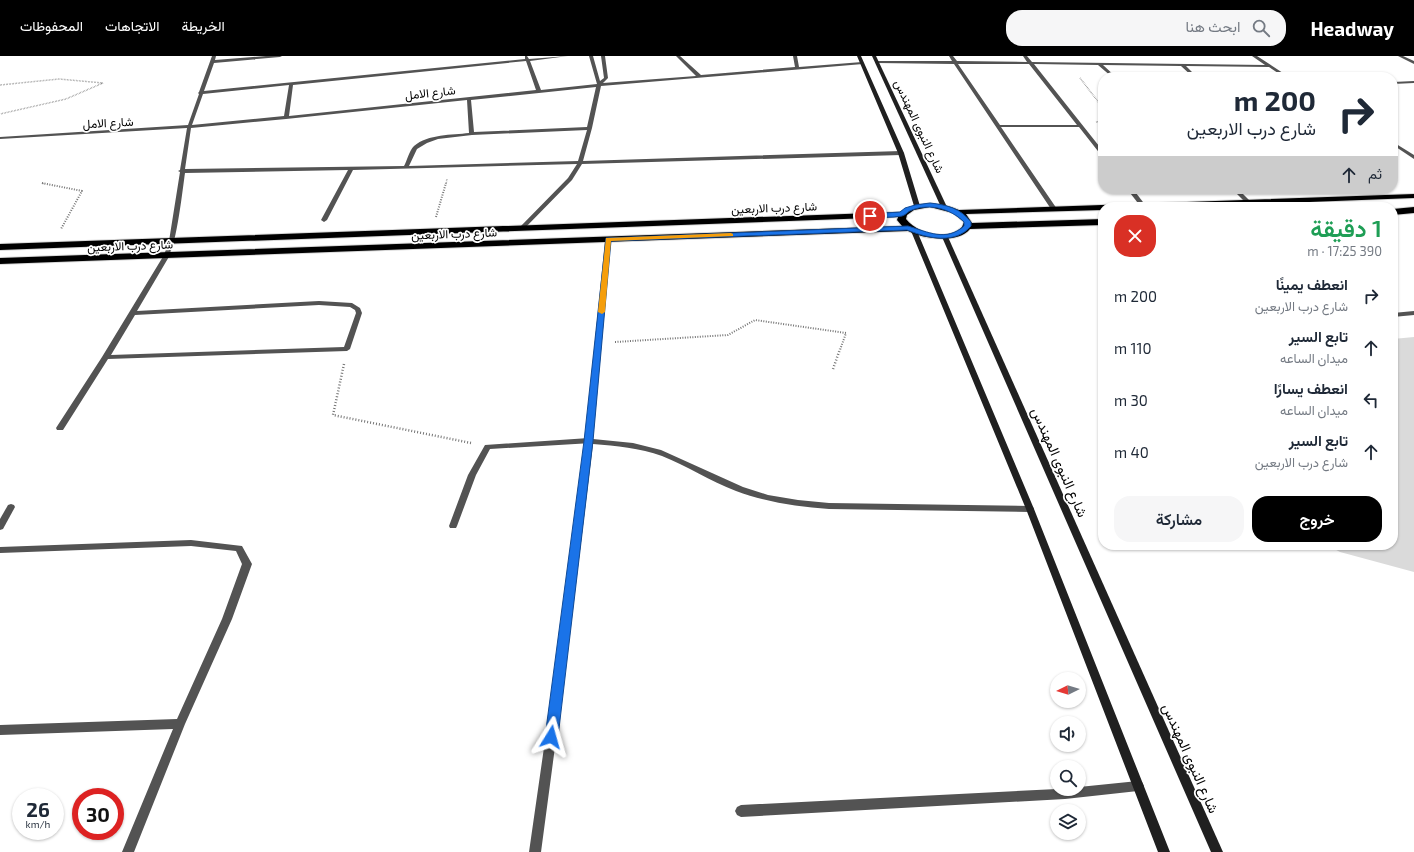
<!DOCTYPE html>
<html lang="ar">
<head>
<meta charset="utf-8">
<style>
  :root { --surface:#fff; --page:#f6f6f7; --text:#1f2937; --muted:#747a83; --accent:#000 }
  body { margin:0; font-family:"Exo 2",Vazirmatn,sans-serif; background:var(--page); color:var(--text); direction:rtl; height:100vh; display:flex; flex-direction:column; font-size:15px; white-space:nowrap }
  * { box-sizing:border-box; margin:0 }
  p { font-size:13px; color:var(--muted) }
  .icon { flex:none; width:22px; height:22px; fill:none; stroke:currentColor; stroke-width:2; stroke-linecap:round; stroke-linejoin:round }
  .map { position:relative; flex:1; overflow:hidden; direction:ltr }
  .drawer { position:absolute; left:1098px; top:146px; width:300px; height:348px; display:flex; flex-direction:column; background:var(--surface); border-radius:16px; box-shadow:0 1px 3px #0004; direction:rtl }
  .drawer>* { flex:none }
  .banner { position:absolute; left:1098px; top:16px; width:300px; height:122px; border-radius:16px; box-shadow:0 1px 3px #0004; direction:rtl; background:#fff; color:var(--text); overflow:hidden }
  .needle { width:26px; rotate:265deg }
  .buttons { position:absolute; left:1050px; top:616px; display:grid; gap:8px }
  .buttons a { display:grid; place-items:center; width:36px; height:36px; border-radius:50%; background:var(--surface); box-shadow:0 1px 3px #0004; font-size:20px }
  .speed { position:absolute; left:12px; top:732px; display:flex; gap:8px; font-size:20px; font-weight:700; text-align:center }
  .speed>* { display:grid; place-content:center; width:52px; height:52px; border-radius:50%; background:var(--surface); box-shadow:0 1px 3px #0004; line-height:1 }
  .speed small { font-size:10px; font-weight:400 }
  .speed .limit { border:6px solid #d22; background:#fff; color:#111 }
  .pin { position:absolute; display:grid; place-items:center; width:34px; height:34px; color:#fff; margin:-17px; border:2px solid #fff; border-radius:50%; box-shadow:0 1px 4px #0007 }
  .me { position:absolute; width:44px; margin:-22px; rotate:8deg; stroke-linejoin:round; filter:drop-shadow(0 0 3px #0008) }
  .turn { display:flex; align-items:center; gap:14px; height:84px; padding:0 16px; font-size:18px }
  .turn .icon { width:52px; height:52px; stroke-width:2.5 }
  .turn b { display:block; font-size:28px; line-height:34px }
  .then { display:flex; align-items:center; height:38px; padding:0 16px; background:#0003; gap:8px; font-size:15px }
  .round { display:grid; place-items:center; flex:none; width:42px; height:42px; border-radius:16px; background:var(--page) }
  .overview { display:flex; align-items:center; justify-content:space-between; height:68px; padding:0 16px }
  h1 { font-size:24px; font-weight:600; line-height:30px; color:#1e9e55 }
  .primary-button { display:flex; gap:8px; margin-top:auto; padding:8px 16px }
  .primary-button a { flex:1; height:46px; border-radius:16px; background:var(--accent); color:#fff; font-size:16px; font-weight:600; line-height:46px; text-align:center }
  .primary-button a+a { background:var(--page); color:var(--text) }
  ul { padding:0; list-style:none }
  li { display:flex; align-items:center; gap:12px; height:52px; padding:0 16px }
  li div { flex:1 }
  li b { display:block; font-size:15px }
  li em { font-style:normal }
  header { display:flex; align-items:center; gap:24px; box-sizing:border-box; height:56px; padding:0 20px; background:var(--accent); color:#fff }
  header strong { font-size:19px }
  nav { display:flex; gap:22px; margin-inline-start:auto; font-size:14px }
  .search { width:280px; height:36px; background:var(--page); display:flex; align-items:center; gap:10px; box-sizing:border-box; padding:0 14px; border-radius:16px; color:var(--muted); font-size:15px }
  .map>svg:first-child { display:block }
</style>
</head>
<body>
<header>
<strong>Headway</strong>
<div class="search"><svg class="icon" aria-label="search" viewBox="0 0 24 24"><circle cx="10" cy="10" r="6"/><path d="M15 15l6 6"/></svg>ابحث هنا</div>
<nav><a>الخريطة</a><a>الاتجاهات</a><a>المحفوظات</a></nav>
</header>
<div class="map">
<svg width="1414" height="796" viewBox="0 0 1414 796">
  <rect width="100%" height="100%" fill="#fff"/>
  <polygon fill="#dadada" points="1414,281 1414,516 1340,496 1327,489 1393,489 1393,283"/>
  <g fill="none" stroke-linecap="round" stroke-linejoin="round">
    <g stroke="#dbdbdb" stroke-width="2">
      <g id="highway">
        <path d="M1414,138V142L1178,151H1103V154L966,158L972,167L1103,163V169L970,173C958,188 923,183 908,175L0,208V202L902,170L897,164L898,161L0,194V188L900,156C919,145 939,145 959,154ZM930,151L953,157L964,166L962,171C949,185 917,178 906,163L907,159L914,154Z"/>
        <polygon points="1414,151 1414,157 1393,159 1393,153"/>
      </g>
    </g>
    <g stroke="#757575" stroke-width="1.5" stroke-dasharray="0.5 1" stroke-linecap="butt">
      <polyline points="1080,22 1103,52"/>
      <polyline points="0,29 59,23 103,27 66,43 0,58"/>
      <polyline points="1096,66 1103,65"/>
      <polyline points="42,127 45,128"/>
      <polyline points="446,128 447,123"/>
    </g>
    <g stroke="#757575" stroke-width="2" stroke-dasharray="1 1.5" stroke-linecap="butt">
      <polyline points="42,127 82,135 61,173"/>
      <polyline points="436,161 446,127"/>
      <polyline points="615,286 728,279 755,264 846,277 840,294"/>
    </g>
    <g stroke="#757575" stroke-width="2.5" stroke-dasharray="1 2" stroke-linecap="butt">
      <polyline points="344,308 333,359 471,387"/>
      <polyline points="833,313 840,293"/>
    </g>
    <g fill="#535353" fill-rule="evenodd">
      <polygon points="1398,0 1403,0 1414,5 1414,8"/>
      <polygon points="1414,25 1414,27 1393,28 1393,26"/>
      <path d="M167,197L170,199L137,255L319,245L352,247L360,252L362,257L350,293L347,295L108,303L63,374H57L56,372L102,301L164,199ZM319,249L350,251L355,254L356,257L344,291L111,299L135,259Z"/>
      <polygon points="1414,255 1414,259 1393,261 1393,257"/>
      <polygon points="589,382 593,385 592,387 490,393 476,419 457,470 456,472 450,472 449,470 468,419 485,389"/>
      <polygon points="11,448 14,449 15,451 3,473 0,474 0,463 8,449"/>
      <polygon points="191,484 242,490 252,508 232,563 185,668 134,796 122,796 173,673 0,679 0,669 177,663 222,563 242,508 236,495 191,490 0,497 0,491"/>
      <polygon points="1138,725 1142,726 1144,730 1142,734 1138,735 1065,743 741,761 737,759 735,755 737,751 741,749 1057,733 1079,733 1079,731"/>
    </g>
    <g fill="#535353" fill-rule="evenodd">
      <path d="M212,0H216L215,4L266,0H282L280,1L214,7L204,35L525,3V0H527L529,3L568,0L530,5L541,34L597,28L589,0H593L600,25L604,22L601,0H605L608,22L603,27L696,20L676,0H680L701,19L795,11L793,0H797L799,11L862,6L863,8L601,30L592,72L583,105L901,95L904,97L901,99L582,108L572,124L523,174H519V172L568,122L577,108L353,114L327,164L324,166L321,164L348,114L185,117C183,130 176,196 167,201L164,199L169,185L180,116L178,115L180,114L187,72L0,83V81L188,69L199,38L198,37L199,36ZM526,5L536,34L289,60L293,29ZM289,29L284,60L192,69L203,38ZM596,31L587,71L474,76L471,44ZM467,44L469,77C452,79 428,78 414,90C409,95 407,105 404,110L185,113L191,72L286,63ZM587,74L578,105L409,110L417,93L427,87L438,83L472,79Z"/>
      <path d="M949,0H953L957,5L1027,6L1023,0H1027L1032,6L1265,9L1252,0H1257L1289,21H1284L1269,11L1186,10L1197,21H1193L1181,10L1103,9L1116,21H1112L1098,9L1034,8L1103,95V100L1101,99L1079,71H1001L1057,153L1054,155L1051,153L954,8L877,7L875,6L877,5H952ZM958,8H1029L1077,69H1000Z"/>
      <polygon points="1393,86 1414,99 1414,103 1393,89"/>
      <polygon points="1127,133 1133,133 1146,150 1145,151 1141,151"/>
      <polygon points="1232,133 1238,133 1250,145 1250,147 1246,147"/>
      <path d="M608,182L611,184L593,383L633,387L661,394L743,431L768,439L798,444L829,447L1030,450L1033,451L1034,453L1033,455L1030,456L829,453C797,451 766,446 736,435C710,425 687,410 662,400C640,392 616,390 593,388L567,601L541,796H529L557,601L585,385L605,184Z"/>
    </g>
    <g fill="#202020" fill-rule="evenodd">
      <polygon points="857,0 861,0 904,97 920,150 919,151 914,150 898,97"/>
      <polygon points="872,0 876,0 947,151 946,152 941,151"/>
      <polygon points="914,173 917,175 1034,453 1170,796 1158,796 1026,453 911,175"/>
      <polygon points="945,179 948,181 1223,796 1211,796 942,181"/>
    </g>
    <use href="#highway" fill="#000" fill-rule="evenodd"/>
  </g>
  <path fill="#1a73e8" stroke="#114b97" d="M930,147C947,149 960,152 971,166V170C955,189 927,182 907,174L611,185L593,385L558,681L556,685L551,686L547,685L545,681L584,385L606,182L908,170C928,176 946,186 964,170V166C951,153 930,147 912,154C908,155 906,159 902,160C892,162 880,161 870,161L867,160L870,158L900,156L905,152L915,149Z"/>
  <polygon fill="#f59e0b" points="731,177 733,178 733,180 611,185 605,256 602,258 598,256 606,182"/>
  <g text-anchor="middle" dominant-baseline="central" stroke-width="3.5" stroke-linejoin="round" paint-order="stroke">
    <g font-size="12" fill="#000" stroke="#fff">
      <text transform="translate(430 36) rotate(-6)">شارع الامل</text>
      <text transform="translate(108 66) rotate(-3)">شارع الامل</text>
      <text transform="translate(920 70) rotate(65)">شارع النبوى المهندس</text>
      <text transform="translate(774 151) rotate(-2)">شارع درب الاربعين</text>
      <text transform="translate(454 177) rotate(-2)">شارع درب الاربعين</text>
      <text transform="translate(130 189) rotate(-2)">شارع درب الاربعين</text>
    </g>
    <g font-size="14" fill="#000" stroke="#fff">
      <text transform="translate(1060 406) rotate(66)">شارع النبوى المهندس</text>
      <text transform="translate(1191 702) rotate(66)">شارع النبوى المهندس</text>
    </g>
  </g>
</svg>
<div class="buttons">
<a><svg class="needle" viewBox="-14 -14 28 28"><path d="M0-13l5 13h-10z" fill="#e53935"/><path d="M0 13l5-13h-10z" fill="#747a83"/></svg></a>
<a><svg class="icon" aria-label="sound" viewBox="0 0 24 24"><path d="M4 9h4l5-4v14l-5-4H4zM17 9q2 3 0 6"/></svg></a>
<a><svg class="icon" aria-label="search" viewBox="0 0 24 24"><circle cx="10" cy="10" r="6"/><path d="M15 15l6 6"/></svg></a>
<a><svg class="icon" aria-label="layers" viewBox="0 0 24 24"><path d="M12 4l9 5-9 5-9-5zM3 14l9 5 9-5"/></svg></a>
</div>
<div class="speed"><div>26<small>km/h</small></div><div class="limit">30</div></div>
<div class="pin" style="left:870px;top:160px;background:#d93025"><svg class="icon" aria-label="arrive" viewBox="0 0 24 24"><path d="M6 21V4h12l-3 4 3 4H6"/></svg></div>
<svg class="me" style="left:551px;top:681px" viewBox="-20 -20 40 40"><path d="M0-17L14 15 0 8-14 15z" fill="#1a73e8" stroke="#fff" stroke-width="4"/></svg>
<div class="banner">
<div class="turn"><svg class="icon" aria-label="right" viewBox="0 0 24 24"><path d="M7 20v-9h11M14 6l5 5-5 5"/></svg><div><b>200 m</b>شارع درب الاربعين</div></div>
<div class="then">ثم<svg class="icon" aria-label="ahead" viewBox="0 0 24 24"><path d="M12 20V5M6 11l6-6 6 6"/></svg></div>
</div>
<section class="drawer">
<div class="overview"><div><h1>1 دقيقة</h1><p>390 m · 17:25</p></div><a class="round" style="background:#d93025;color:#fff"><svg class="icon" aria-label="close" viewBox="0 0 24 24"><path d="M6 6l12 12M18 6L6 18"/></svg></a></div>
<ul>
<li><svg class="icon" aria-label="right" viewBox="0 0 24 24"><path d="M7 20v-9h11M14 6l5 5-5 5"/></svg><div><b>انعطف يمينًا</b><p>شارع درب الاربعين</p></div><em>200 m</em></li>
<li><svg class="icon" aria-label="ahead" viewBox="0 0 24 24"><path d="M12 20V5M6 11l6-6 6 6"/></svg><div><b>تابع السير</b><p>ميدان الساعه</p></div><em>110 m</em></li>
<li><svg class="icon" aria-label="left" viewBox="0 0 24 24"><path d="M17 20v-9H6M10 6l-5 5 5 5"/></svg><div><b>انعطف يسارًا</b><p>ميدان الساعه</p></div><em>30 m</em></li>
<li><svg class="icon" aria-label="ahead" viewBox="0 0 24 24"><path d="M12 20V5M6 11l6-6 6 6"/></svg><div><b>تابع السير</b><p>شارع درب الاربعين</p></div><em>40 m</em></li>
</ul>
<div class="primary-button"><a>خروج</a><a>مشاركة</a></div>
</section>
</div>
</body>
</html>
